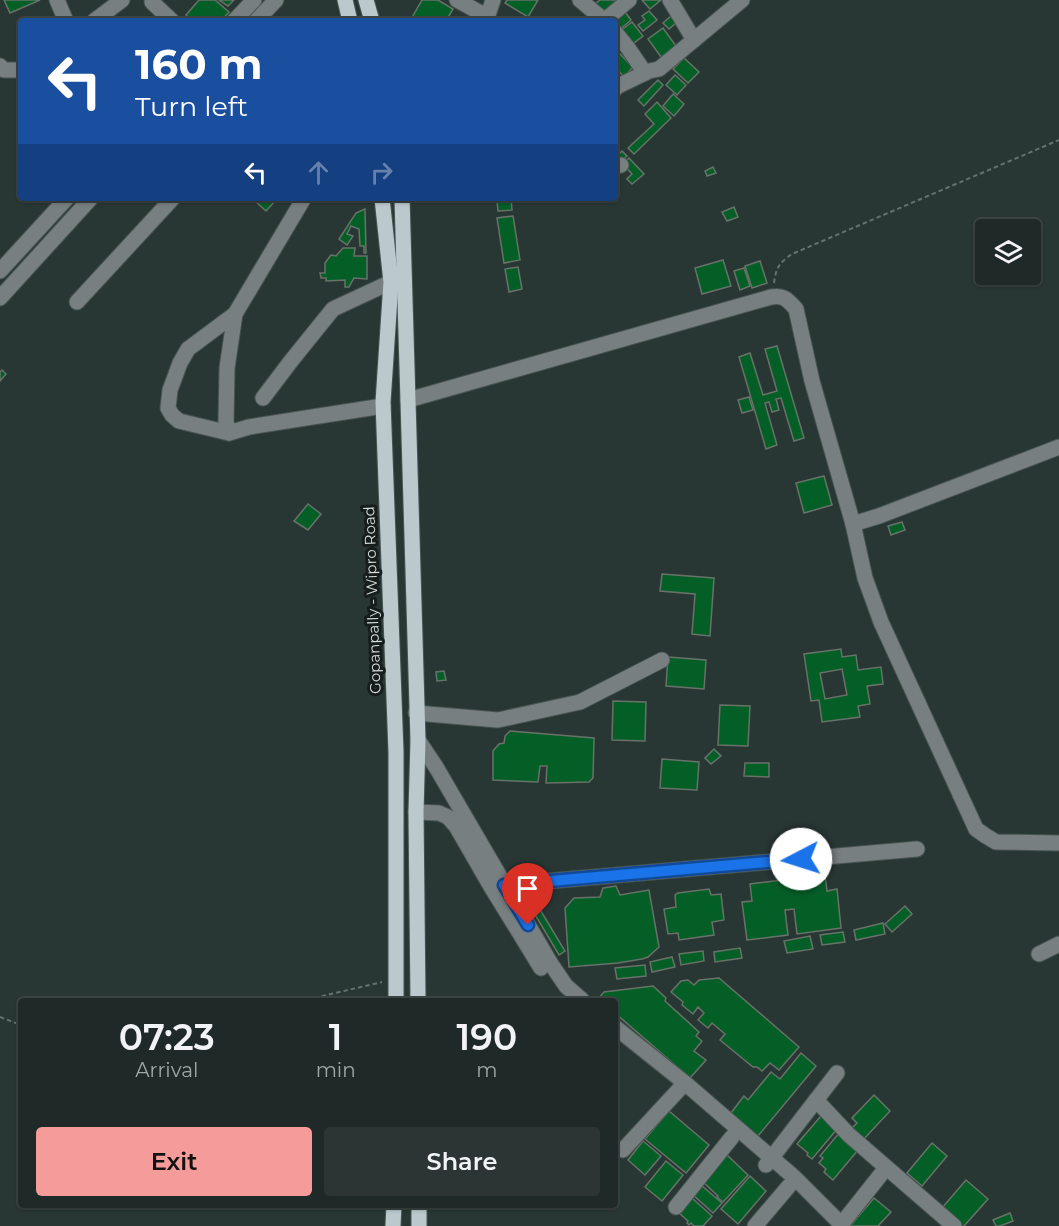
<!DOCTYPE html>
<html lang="en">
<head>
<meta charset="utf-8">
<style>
  :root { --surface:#1f2927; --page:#2c3533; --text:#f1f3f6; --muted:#a1a6a7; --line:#3c4544; --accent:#f59b9a }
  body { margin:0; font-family:Montserrat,sans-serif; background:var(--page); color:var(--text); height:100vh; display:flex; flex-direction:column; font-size:22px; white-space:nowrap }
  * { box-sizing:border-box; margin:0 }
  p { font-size:20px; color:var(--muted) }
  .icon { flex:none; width:33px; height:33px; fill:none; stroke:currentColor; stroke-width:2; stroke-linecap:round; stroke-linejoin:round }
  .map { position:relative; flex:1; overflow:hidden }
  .details { position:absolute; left:18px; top:998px; width:600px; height:210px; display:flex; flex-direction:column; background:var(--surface); border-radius:6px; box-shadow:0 2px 4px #0004,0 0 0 2px var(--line) }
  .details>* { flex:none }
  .top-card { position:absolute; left:18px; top:18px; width:600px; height:183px; border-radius:6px; box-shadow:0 2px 4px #0004,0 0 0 2px var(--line); background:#1a4fa0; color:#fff; overflow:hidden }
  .controls { position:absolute; left:975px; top:219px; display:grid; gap:12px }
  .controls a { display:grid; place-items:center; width:66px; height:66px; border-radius:6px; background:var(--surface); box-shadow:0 2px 4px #0004,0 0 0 2px var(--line); font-size:30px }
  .pin { position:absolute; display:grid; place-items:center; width:51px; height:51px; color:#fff; margin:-62px -26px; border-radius:50% 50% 50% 0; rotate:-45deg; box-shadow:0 0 6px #0007 }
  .pin .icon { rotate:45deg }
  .me { position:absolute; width:66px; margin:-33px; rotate:265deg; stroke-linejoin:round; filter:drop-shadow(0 0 4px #0008) }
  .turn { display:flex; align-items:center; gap:21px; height:126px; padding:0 18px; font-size:27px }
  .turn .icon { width:78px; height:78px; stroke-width:2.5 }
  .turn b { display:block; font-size:42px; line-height:51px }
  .lanes { display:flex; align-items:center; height:57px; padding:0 18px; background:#0003; justify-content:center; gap:30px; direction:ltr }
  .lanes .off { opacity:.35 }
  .eta { display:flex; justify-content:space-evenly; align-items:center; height:102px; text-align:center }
  .eta b { font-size:36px; font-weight:600; line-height:42px }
  .cta { display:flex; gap:12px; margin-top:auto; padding:12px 18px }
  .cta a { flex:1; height:69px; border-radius:6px; background:var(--accent); color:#111; font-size:24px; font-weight:600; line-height:69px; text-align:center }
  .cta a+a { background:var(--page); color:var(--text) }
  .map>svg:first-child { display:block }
</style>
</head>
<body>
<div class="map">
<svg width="1059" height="1226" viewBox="0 0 1059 1226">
  <rect width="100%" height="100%" fill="#293734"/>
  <g fill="#045f27" stroke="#687269" stroke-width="1.5" fill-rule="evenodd">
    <polygon points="4,0 40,0 10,13"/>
    <polygon points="199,0 215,0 229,12 221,21 193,21 186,15"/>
    <polygon points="219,0 234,0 228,6"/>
    <polygon points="422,0 438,0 453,9 446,21 410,21"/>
    <polygon points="507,0 538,0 528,17 505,3"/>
    <polygon points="600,0 624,0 606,16 595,4"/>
    <polygon points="642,0 661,0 650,9"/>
    <polygon points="622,8 631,20 618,31 615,28 615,21"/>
    <polygon points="649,11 657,20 643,31 638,25 645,20 642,16"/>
    <polygon points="671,16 677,22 669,29 663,23"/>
    <polygon points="632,22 643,36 630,46 619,32"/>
    <polygon points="663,28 676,46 661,57 648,39"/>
    <polygon points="620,54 633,67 624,77 619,71 616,74 615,73 615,59"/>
    <polygon points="684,58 699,72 688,83 673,69"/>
    <polygon points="675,75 686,85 677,95 666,85"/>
    <polygon points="658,80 663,85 644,106 638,100"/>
    <polygon points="673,94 684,104 674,116 663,106"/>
    <polygon points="657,102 671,118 634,154 628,148 654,124 645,114"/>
    <polygon points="622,151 627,156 620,162 616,157"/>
    <polygon points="629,158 644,174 632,184 627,179 632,174 623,164"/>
    <polygon points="713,167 716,173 707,176 705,171"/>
    <polygon points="252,198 278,198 266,211"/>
    <polygon points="502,198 511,198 512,210 498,211 497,201 502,200"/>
    <polygon points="734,207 738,217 727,221 722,212"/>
    <polygon points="365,209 366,253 364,253 364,246 360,246 359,229 351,226 347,234 353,236 347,245 339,239 356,213"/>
    <polygon points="513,216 520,260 504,263 497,218"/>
    <polygon points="343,248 355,248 354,256 367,256 367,279 354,278 349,287 345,287 345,280 326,281 326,278 321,278 320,273 325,273 325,263 331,255 336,256"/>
    <polygon points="723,260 731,286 702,294 695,268"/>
    <polygon points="760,261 767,283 752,288 745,266"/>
    <polygon points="518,267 522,289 509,292 505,269"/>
    <polygon points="744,268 750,286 740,290 734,271"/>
    <polygon points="777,346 804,438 794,441 781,398 776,399 779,410 772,412 769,402 765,403 777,445 766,449 739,357 750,353 763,395 777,391 765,349"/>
    <polygon points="2,370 6,374 0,381 0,372"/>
    <polygon points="749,397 753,410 742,413 738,400"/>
    <polygon points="824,476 832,505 804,513 796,483"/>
    <polygon points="308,504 321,514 308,530 294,521"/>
    <polygon points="902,522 905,530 891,535 888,526"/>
    <polygon points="662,574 714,578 710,636 692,634 695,594 660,591"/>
    <path d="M841,649L842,657L856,655L858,670L881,667L883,684L867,686L870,704L858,706L860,717L822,722L819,700L811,701L804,654ZM842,669L847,695L825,699L820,673Z"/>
    <polygon points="668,657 706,660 704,689 666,686"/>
    <polygon points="444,671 446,680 437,681 436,672"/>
    <polygon points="613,701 646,702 645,741 612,740"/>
    <polygon points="720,705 750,706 748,746 718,745"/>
    <polygon points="510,731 594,738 593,778 589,782 546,783 547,766 540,766 538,782 493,780 493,751 499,744 504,743 505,736"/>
    <polygon points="714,749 721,756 711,764 705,758"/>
    <polygon points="662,759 699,762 697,790 660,788"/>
    <polygon points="745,763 769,763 769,777 744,776"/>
    <polygon points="825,875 827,891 837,889 841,928 797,934 794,909 785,910 788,935 747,940 742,902 752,901 750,884"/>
    <polygon points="616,886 620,895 649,890 659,947 648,957 642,959 618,963 569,967 565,908 574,898 600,897 603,888"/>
    <polygon points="527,888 565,951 559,955 521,891"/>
    <polygon points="709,889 711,895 721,894 724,920 712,922 714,935 679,940 678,933 668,934 664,909 676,907 675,895 678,893"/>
    <polygon points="905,906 912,914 892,932 885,924"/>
    <polygon points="883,923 885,934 856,940 854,930"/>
    <polygon points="843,932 845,942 822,945 820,935"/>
    <polygon points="810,936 813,949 787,953 784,941"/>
    <polygon points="740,948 742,958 715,962 714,952"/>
    <polygon points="703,951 704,961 681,965 679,954"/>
    <polygon points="672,957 675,967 652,972 650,962"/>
    <polygon points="645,965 646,976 617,979 615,968"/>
    <polygon points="719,978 799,1047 779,1070 770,1063 762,1071 757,1067 753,1067 720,1040 725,1034 712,1023 708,1028 698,1020 704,1013 698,1007 693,1014 682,1005 683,1002 671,992 681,981 688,980 694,985 699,980"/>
    <polygon points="653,986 666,998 665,1001 699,1032 696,1036 702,1041 694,1051 706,1060 690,1078 615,1013 615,1000 600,1000 598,999 604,992"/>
    <polygon points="801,1053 816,1066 758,1136 731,1113 744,1096 748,1100 771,1072 780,1079"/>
    <polygon points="874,1095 890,1111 862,1141 850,1130 857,1123 852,1118"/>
    <polygon points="669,1111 709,1145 686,1173 645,1139"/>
    <polygon points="821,1116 837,1129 812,1159 807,1155 808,1153 797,1144"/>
    <polygon points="839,1133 858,1150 833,1180 824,1172 826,1169 819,1163 823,1158 820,1156"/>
    <polygon points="643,1141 661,1156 645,1175 628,1160"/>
    <polygon points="932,1143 947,1156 922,1186 907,1173"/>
    <polygon points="727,1155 748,1175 723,1202 717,1197 718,1196 703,1182"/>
    <polygon points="666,1161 683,1175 662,1201 645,1187"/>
    <polygon points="750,1176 766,1191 738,1224 721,1209"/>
    <polygon points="966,1180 988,1199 964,1226 957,1226 942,1208"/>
    <polygon points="701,1185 722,1203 713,1213 692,1194"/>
    <polygon points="692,1198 712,1216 703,1226 694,1226 691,1223 689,1225 687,1223 688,1221 679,1213"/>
    <polygon points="874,1198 891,1212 878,1226 851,1226 851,1225"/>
    <polygon points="1010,1213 1013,1221 1000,1226 996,1226 993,1220"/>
  </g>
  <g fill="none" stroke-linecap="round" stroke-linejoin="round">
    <g stroke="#485552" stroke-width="17">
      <g id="minor">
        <polyline points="57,0 66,21"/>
        <polyline points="457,0 488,17"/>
        <polyline points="580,0 605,21"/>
        <polyline points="670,0 694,40"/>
        <polyline points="152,2 172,21"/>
        <polyline points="605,20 629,0"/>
        <polyline points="94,21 122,0"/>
        <polyline points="234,21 254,0"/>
        <polyline points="256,21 276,0"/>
        <polyline points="486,21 493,0"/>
        <polyline points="615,32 628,48 645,73"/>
        <polyline points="0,66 4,70 21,70"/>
        <polyline points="615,89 618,86 649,71 659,69 742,0"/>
        <polyline points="615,166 621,165"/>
        <polyline points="304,198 235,314 227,368 226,422 229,433 249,427 383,406"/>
        <polyline points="0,271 67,198"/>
        <polyline points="0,298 91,198"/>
        <polyline points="77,302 173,198"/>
        <polyline points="263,398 291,361 333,309 391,282"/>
        <path d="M408,400L771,297C784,295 787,299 796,309L812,381L853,524L865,578L881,622L976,829L986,836L996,842L1059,843"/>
        <polyline points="229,433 179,421 172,415 168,408 170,390 180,363 188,349 235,314"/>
        <polyline points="853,524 879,516 1059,447"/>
        <polyline points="416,713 498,720 580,702 662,660"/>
        <polyline points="418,740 436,767 551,964 566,986 582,1000"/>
        <polyline points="416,812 439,813 448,817 456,826 490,885 541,968"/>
        <polyline points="504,885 917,849"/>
        <polyline points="1039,954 1059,944"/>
        <polyline points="615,1027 685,1083 795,1178 843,1226"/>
        <polyline points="816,1100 849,1135 954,1226"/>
        <polyline points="623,1150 685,1083"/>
        <polyline points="766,1165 837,1073"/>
        <polyline points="676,1207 732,1137"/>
        <polyline points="755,1226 789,1186"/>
        <polyline points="840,1226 886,1168"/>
      </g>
    </g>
    <g stroke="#485552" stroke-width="17">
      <g id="major">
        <polyline points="345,0 350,21"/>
        <polyline points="366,0 372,21"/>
        <polyline points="382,198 391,282 383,402 396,752 396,1000"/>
        <polyline points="402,198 418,740 416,812 418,1000"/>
        <polyline points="393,1226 394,1204"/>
        <polyline points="419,1226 419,1204"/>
      </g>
    </g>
    <g stroke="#65716e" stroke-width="2" stroke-dasharray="4.5 3" stroke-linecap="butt">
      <path d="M774,283C776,268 779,263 792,254L1059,140"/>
      <polyline points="307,1000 310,999 382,982"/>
      <polyline points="0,1017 21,1025"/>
    </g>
    <use href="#minor" stroke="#787f80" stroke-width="15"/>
    <use href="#major" stroke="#bbc9cd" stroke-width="15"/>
  </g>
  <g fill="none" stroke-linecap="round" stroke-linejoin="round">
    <g stroke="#114b97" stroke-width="15">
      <polyline id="route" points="528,925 504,885 801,859"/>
    </g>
    <use href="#route" stroke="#1a73e8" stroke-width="10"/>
  </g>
  <g text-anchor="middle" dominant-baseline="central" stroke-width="6" stroke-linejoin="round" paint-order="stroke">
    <g font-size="15" fill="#d6dfdd" stroke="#171d1c">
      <text transform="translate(372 600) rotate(-92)">Gopanpally - Wipro Road</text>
    </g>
  </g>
</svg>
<div class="controls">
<a><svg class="icon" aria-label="layers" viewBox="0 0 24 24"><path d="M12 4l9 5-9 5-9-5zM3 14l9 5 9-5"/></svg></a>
</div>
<div class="pin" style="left:528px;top:925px;background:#d93025"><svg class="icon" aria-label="arrive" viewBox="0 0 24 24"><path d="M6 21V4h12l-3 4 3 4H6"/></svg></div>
<svg class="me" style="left:801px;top:859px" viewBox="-20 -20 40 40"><circle r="19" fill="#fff"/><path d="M0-13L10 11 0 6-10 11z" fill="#1a73e8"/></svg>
<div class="top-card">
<div class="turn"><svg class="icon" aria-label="left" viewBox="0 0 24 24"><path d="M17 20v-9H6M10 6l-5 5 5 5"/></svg><div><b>160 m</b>Turn left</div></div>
<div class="lanes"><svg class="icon" aria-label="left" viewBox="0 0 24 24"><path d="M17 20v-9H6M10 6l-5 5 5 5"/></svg><svg class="icon off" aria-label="ahead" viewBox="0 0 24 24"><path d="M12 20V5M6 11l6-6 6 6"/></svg><svg class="icon off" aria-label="right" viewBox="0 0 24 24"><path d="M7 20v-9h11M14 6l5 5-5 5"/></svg></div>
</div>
<section class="details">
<div class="eta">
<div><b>07:23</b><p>Arrival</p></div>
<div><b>1</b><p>min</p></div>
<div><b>190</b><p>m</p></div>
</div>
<div class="cta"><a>Exit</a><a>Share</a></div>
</section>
</div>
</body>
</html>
